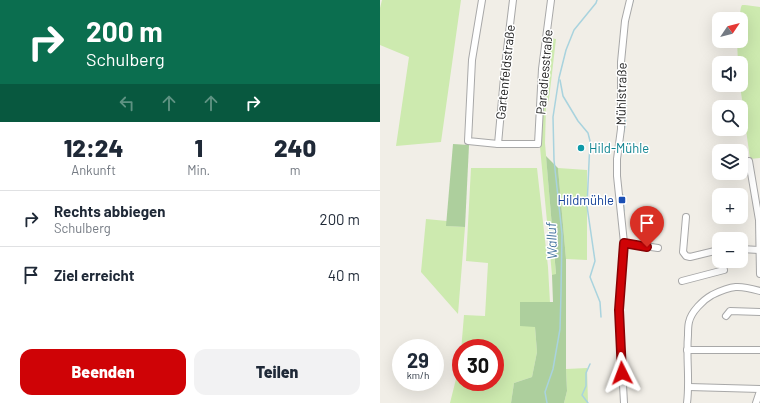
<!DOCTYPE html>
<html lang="de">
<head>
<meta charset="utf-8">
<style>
  :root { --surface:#fff; --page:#f2f2f3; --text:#1f2937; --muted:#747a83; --line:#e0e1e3; --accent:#cf0306 }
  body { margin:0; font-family:Barlow,sans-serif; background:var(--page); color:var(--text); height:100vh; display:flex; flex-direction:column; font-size:15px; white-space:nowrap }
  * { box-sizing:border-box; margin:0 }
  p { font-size:13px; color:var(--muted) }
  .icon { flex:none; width:22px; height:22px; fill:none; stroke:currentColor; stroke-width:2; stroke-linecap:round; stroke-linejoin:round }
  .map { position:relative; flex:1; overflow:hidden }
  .panel { display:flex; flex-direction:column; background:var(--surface); width:380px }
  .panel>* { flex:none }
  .top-card { background:#0b6e4f; color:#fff; overflow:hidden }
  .needle { width:26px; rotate:55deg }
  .fabs { position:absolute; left:332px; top:12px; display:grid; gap:8px }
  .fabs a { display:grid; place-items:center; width:36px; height:36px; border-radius:8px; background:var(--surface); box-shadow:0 4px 16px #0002; font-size:20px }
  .speed { position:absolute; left:12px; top:339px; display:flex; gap:8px; font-size:20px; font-weight:700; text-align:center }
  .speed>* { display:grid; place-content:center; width:52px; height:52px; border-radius:50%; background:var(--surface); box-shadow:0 4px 16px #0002; line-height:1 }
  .speed small { font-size:10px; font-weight:400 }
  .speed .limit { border:6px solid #d22; background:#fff; color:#111 }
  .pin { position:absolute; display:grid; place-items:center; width:34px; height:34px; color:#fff; margin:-41px -17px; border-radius:50% 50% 50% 0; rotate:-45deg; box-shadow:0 0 4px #0007 }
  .pin .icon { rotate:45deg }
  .me { position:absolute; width:44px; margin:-22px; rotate:357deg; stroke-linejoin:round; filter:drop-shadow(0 0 3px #0008) }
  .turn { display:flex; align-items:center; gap:14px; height:84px; padding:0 20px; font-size:18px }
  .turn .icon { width:52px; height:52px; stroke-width:2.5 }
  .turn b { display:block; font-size:28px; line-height:34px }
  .lanes { display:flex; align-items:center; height:38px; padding:0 20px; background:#0003; justify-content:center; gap:20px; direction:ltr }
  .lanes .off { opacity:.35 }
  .eta { display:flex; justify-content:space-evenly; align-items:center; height:68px; text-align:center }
  .eta b { font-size:24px; font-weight:800; line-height:28px }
  .cta { display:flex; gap:8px; margin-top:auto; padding:8px 20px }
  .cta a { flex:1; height:46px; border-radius:12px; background:var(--accent); color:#fff; font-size:16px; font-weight:800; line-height:46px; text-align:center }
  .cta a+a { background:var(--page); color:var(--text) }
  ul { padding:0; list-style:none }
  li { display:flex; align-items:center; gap:12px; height:56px; padding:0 20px; border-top:1px solid var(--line) }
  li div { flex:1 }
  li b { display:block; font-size:15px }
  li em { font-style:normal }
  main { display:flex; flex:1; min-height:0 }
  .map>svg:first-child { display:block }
</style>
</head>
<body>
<main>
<section class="panel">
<div class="top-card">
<div class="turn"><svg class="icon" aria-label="right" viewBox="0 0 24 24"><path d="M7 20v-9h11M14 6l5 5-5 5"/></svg><div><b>200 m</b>Schulberg</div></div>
<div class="lanes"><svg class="icon off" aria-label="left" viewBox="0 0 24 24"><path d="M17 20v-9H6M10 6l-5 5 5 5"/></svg><svg class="icon off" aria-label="ahead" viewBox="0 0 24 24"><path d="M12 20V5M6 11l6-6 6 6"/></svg><svg class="icon off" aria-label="ahead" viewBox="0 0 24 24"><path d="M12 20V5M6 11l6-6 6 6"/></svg><svg class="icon" aria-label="right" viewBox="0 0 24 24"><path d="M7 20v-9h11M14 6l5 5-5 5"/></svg></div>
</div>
<div class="eta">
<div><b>12:24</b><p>Ankunft</p></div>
<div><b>1</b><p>Min.</p></div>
<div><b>240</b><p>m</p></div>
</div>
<ul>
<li><svg class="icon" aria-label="right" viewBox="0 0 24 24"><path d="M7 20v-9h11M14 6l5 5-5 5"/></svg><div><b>Rechts abbiegen</b><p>Schulberg</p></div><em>200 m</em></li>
<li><svg class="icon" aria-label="arrive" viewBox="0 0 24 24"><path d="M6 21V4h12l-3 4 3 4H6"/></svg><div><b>Ziel erreicht</b></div><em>40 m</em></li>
</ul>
<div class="cta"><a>Beenden</a><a>Teilen</a></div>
</section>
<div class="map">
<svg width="380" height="403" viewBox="0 0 380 403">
  <rect width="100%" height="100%" fill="#f1eee7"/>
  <g fill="#cdeaaf" fill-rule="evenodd">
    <polygon points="2,0 81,0 61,142 16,146 29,57 0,45 0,8"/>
    <polygon points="362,5 365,5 380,7 380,158 370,159 360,85 361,63 358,63 357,41 361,41 361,19 359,19 361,7"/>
    <polygon points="170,38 176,39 169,99 166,107 165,143 176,275 172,275 160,147 165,70"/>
    <path d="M91,168H157L168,267L170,303L141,302L155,327L157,352L152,377L134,383L131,403H70L80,363L84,315L105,316L108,263L86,261ZM81,348H115V382H81Z"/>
    <polygon points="178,168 207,170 207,260 186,259"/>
    <polygon points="46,219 67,221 67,226 85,227 78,314 41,272"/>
    <polygon points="207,368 208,403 184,403 187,391 186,369"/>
  </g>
  <g fill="#adcf9d">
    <polygon points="73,144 89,145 85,227 66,226"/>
    <polygon points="166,156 178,168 186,259 186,369 187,391 184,403 131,403 134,383 152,377 157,352 155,327 140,326 140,302 173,302 172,275 176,274"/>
  </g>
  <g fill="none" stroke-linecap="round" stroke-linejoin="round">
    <g stroke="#a9d3de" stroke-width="1.5">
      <polyline points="251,8 253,0"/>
      <polyline points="180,80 183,96 198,121 208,133 210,141 207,206 215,261 210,277 220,302 221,317"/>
      <path d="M243,134C248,123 245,86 244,71L243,69"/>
      <polyline points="241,193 243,195 244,211"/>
      <polyline points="167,403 165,392 173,369 180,329 181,293 182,234 174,160 173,117 179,78 186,50 194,30 216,3 217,0"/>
      <polyline points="208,403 202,395 206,386 206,373 210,364"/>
    </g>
    <g stroke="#a8a8a8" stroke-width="8">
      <g id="minor">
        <polyline points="102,0 92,60 88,141 118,144 158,144 162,69 171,0"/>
        <polyline points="118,144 125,66 133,0"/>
        <polyline points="369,161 379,220 380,274"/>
        <polyline points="306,217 303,252 306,256 310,257 339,250"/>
        <polyline points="244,243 278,248"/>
        <polyline points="361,249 379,250"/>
        <polyline points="302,281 344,270 341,261"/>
        <polyline points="346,316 350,311 380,312"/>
        <polyline points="307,350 380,350"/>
        <polyline points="309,387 380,389"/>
        <polyline points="244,403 239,311 244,243 237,176 237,159 241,129 241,62 245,21 250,0"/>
        <path d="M307,403C310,380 306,358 308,335C308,331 308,326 309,322C311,312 323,300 332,295C352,285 359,285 380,291"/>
        <polyline points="376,403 380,391"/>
      </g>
    </g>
    <use href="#minor" stroke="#fff" stroke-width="6"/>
  </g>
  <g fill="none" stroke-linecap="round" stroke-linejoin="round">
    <g stroke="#870204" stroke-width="10">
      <polyline id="route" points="242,373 239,310 244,243 267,247"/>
    </g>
    <use href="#route" stroke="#cf0306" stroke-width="7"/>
  </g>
  <circle fill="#0f9aa8" stroke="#fff" stroke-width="1.5" cx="201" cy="148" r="4"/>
  <rect fill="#1a4fb4" stroke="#fff" stroke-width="1.5" x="238" y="196" width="8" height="8" rx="2"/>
  <g text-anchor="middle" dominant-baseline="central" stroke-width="3" stroke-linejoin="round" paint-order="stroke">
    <g font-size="13" fill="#212121" stroke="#fff">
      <text transform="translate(125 72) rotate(-84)">Gartenfeldstraße</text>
      <text transform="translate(164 72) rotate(-85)">Paradiesstraße</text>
      <text transform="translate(241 94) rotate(-89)">Mühlstraße</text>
    </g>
    <g font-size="13" fill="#0d838f" stroke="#fff" text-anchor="start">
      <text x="209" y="148">Hild-Mühle</text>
    </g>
    <g font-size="13" fill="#164399" stroke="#fff" text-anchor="end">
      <text x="234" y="200">Hildmühle</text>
    </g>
    <g font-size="14" font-style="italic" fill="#4776a0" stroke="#fff">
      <text transform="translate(171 241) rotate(-92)">Walluf</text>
    </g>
  </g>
</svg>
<div class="fabs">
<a><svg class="needle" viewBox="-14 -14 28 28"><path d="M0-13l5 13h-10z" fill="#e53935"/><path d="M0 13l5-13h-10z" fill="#747a83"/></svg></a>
<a><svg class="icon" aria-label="sound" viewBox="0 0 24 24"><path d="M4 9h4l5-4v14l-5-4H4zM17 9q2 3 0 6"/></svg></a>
<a><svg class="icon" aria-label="search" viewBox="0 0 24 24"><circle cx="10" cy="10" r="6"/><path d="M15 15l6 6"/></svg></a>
<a><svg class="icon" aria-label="layers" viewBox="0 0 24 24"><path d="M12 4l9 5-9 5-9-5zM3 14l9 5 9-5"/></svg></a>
<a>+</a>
<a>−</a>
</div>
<div class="speed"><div>29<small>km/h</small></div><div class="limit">30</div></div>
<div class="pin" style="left:267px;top:247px;background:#d93025"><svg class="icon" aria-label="arrive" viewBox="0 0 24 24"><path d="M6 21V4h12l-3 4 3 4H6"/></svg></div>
<svg class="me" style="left:242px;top:373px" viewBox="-20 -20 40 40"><path d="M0-17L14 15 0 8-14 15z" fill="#cf0306" stroke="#fff" stroke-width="4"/></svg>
</div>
</main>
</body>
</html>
